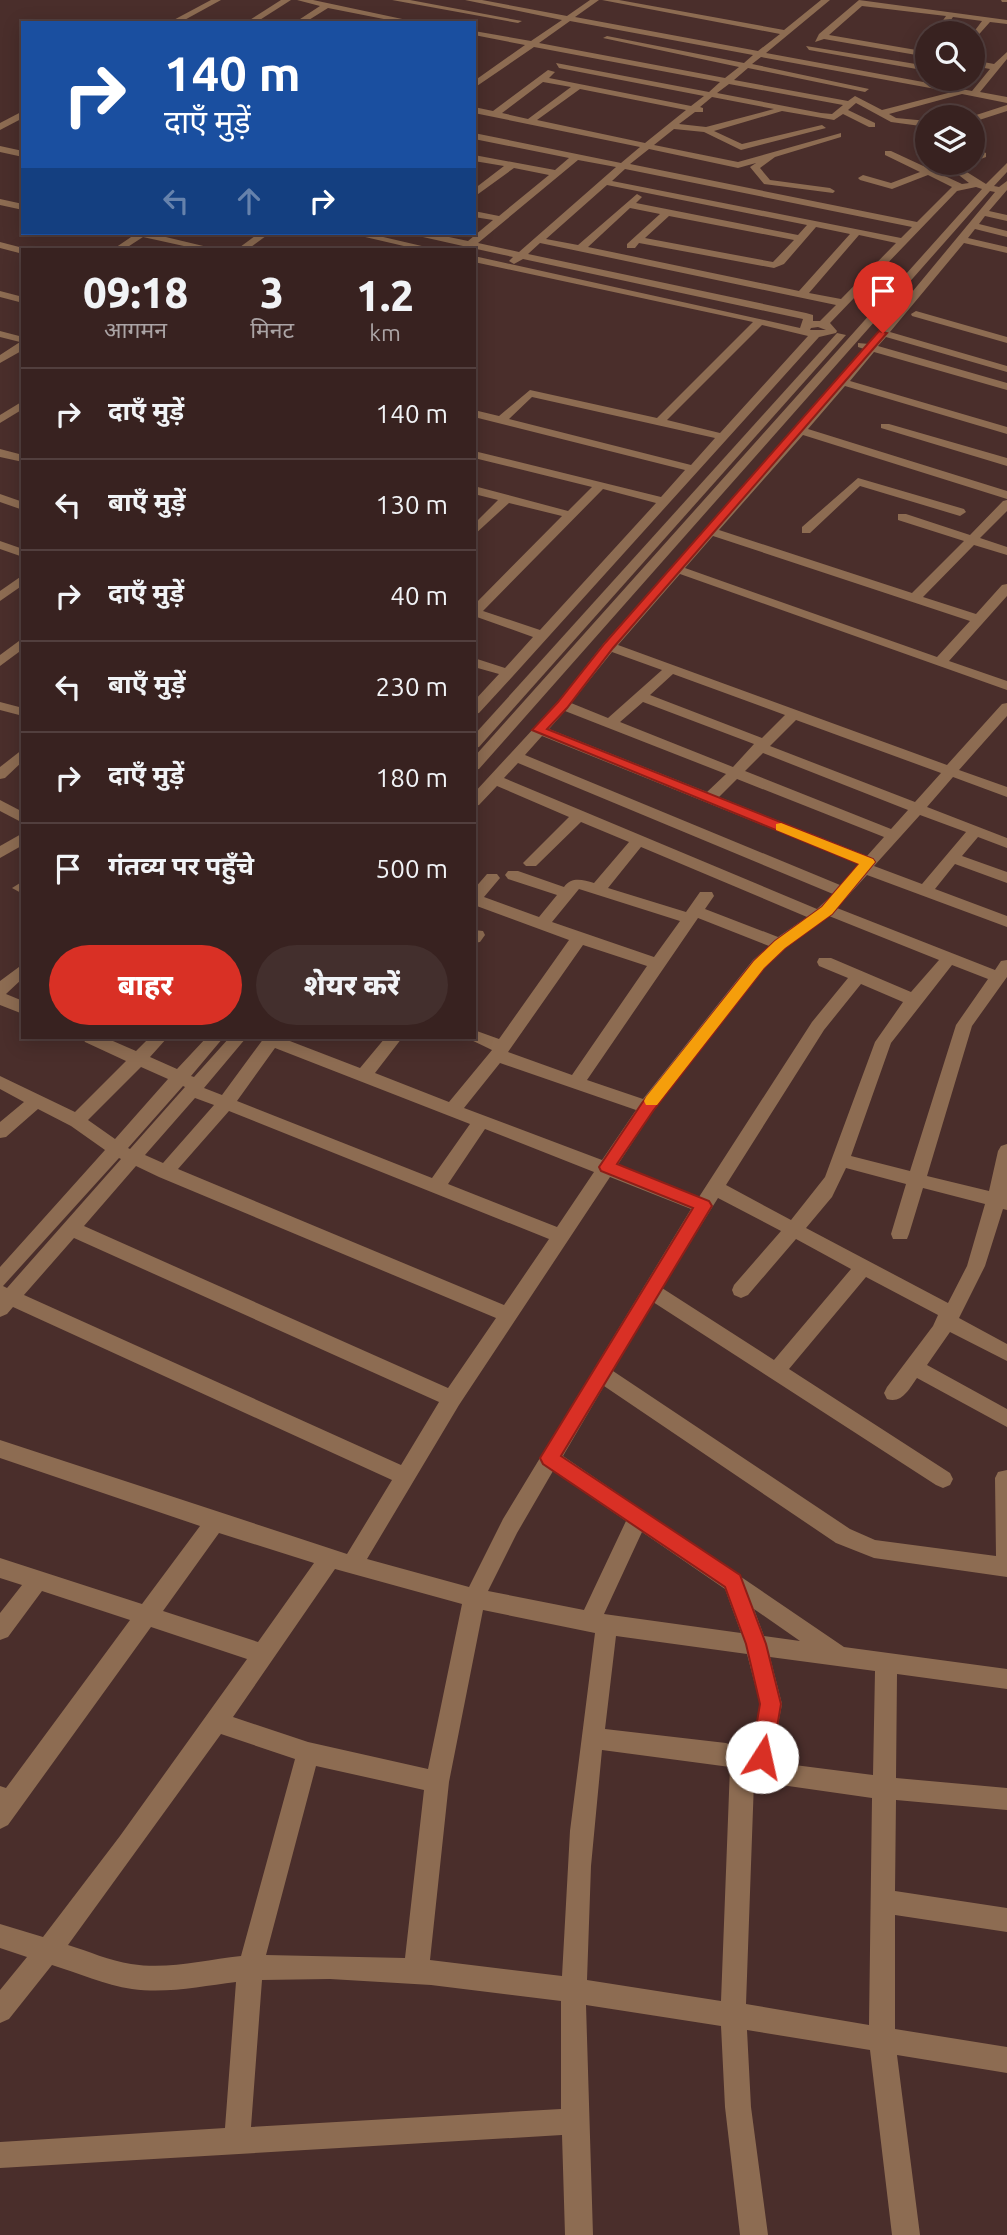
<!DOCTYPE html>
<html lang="hi">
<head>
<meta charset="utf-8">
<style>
  :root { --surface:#382220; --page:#432f2d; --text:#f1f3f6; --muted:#aba4a5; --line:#523f3e; --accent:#d93025 }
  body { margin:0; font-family:Ubuntu,"Noto Sans Devanagari",sans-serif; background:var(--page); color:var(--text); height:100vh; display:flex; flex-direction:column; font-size:26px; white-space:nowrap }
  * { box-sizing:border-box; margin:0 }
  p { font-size:23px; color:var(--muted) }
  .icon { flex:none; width:38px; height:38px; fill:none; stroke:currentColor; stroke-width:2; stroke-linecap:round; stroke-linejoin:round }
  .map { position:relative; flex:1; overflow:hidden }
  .sheet { position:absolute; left:21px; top:248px; width:455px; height:791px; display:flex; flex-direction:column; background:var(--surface); border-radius:0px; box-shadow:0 4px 18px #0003,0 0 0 2px var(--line) }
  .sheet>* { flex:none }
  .hud { position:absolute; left:21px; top:21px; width:455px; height:214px; border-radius:0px; box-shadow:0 4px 18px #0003,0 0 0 2px var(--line); background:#1a4fa0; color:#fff; overflow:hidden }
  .controls { position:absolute; left:915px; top:21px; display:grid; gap:14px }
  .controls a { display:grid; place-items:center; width:70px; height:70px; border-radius:50%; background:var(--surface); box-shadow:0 4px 18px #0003,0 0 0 2px var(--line); font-size:35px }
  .pin { position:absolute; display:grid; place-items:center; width:60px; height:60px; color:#fff; margin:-72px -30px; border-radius:50% 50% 50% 0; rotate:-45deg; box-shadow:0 0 7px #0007 }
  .pin .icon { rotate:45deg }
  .me { position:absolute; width:77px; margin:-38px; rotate:10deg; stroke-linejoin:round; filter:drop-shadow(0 0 5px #0008) }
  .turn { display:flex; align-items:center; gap:24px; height:147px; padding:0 28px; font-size:32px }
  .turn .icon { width:91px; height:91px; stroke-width:2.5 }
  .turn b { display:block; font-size:49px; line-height:60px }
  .lanes { display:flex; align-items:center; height:66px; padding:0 28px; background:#0003; justify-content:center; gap:35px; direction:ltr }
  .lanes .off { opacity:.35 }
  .eta { display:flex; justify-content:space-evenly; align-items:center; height:119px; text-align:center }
  .eta b { font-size:42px; font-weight:800; line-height:49px }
  .button { display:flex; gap:14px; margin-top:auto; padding:14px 28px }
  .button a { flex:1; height:80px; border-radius:42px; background:var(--accent); color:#fff; font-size:28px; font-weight:800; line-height:80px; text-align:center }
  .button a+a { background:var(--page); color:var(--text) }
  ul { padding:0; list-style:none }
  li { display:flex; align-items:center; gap:21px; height:91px; padding:0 28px; border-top:2px solid var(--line) }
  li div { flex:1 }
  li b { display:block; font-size:26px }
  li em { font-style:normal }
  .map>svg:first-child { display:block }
</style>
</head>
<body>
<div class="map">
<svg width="1007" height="2235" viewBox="0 0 1007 2235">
  <rect width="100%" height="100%" fill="#4a2e2b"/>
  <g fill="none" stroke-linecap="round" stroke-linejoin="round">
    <g fill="#8d6c52" fill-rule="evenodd">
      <polygon points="211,0 221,0 179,23 168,23"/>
      <polygon points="281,0 291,0 255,23 245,23"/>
      <polygon points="297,0 313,0 421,23 404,23 328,8 304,23 294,23 320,6"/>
      <polygon points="392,0 410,0 522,21 518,23"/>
      <path d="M465,0H482L567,16L590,0H599L575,17L758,51L780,34L602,0H619L784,30L821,0H830L766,53L972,91L990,69L973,66V60L994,64L1007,52V59L980,92L1007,97V103L962,94L889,114L896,118L928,121V127L891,122L856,103L848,110L875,123V127H869L843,114L834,120L782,111L714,131L742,144L822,125L826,128L741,150L704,132L674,129L654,145L738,162L841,133V137L775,157L760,168L770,180L830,188L835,191L833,193L764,184L750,167L756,163L738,168L649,149L630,164L917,222L952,187L928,175L892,189L860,180L858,178L863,175L891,183L920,172L885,155V151H891L962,184L969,183L951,169L958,163H967L962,169L986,184L1007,163V172L994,186L999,187L1007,181V190L989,211L1007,215V221L985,216L979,224L1007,231V237L975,229L968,238L1007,247V253L964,243L890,332L1007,366V372L886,337L878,346L1007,383V390L874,352L850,381L1007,427V434L845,386L808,429L1007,491V499L803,435L719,530L912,593L964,541L898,520V514H906L970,535L1003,501L1007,500V511L980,538L1007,547V555L974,545L923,597L976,614L1002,585L1007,584V596L949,661L1007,681V690L680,574L618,645L947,765L1002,704L1007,703V716L959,770L1007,787V797L953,777L927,807L1007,838V848L978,837L962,856L1007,872V883L955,864L935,889L1007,916V927L867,875L837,908L995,970L1001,961L1007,960V977L972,1026L927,1176L989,1191L998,1151L1001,1146L1007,1144V1210L1003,1209L985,1266L959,1318L1007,1344V1361L950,1332L927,1365L1007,1409V1427L917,1378C909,1389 902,1404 887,1399L884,1393L887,1387L933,1326L938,1315L866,1277L789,1369L950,1473L953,1479L950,1485L943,1488L936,1485L653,1302L613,1371L850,1529L875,1540L996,1556L995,1478L998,1472L1007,1470V1577L874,1558L836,1543L604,1386L563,1456L844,1647L1007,1669V1689L897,1674L896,1778L1007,1788V1810L896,1800L895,1891L1007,1908V1932L895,1915V2029L1007,2047V2073L897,2055L920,2235H892L870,2050L747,2030L751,2107L768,2235H740L725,2107L721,2026L586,2005L593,2235H565L562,2135L0,2168V2142L225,2128L236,1982C202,1986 167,1994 132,1989C105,1985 78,1973 52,1965L9,2019L0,2023V1990L27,1957L0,1948V1924L43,1937L120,1836L247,1659L151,1627L8,1825L0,1829V1786L6,1788L130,1620L42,1591L8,1637L0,1640V1613L22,1585L0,1578V1558L142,1604L200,1526L0,1458V1440L347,1554L392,1480L13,1307L7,1314L0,1317V1267L105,1150L71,1126L38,1109L6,1137L0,1138V1122L24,1102L0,1089V1076L75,1112L126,1061L85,1042L83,1038H106L136,1051L149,1038H167L150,1057L177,1069L206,1038H223L191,1076L194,1077L229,1038H246L204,1088L222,1095L264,1038H282L360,1068L385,1038H402L375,1073L449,1102L492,1050L467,1038H474V1030L499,1039L569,940L474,905V889L487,874H497L500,878L484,897L539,917L557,895L508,879L505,875L508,871H518L564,887C572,876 583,880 594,883L629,842L581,822L536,866H526L523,863L569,817L497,786L479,805L474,806V793L558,702L604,643L839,380L864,349L858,347V343L869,344L995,192L990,191L479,769L474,770V757L982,189L976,187L957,191L830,323L837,331L836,333L819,337L513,676L479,713L474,714V701L499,674L474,667V658L505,668L533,637L474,616V605L562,516L509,503L474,535V524L498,500L474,494V486L568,511L592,487L474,458V451L661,497L685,470L474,417V410L499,416L530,390L657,418L753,322L474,262V256L800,328L803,319L523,259L514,264L509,261L513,257L472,248L463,250V246L414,235L412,233H430L468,241L493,220L474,217V211L499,216L549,175L514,168L474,197V189L504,166L474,161V155L555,170L569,158L474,139V133L621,163L640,147L474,113V107L493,111L548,70L555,72L549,78L691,106L704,96L559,68L556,63L709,92L720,82L534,47L474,88V81L525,45L474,35V31L531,41L562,20ZM570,21L753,55L744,63L607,36L603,38L739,67L725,78L539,43ZM761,57L952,92L882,110L855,96L848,101L734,80L748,68L865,92L869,89L752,64ZM543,82L571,87L528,119L502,113ZM729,84L843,105L832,114L821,113L717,93ZM580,89L686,110L645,143L537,120ZM712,97L774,109L706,127L679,124L695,112H703V108L700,107ZM578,160L616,167L519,252L478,243ZM625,169L912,227L901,238L612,181ZM607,185L807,225L798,235L636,203L642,197L637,194L578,245L546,239ZM630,208L660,214L627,244V248H635L639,243L774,268L784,264L816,227L850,234L799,291L588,247ZM669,216L794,240L773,262L645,238ZM859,235L896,243L841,299L809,293ZM540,243L836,305L820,321H813V315L806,313L528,254ZM762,325L808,336L720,433L667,420ZM818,327L826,330H810L811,328ZM532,397L715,438L691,465L509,419ZM603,489L656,503L540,630L483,611ZM713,536L970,621L937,657L685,568ZM612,652L662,670L608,718L571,703ZM673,674L785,715L762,738L650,695ZM643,702L754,744L733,767L620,722ZM565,711L726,774L707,792L549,729ZM796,720L941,773L915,802L770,746ZM542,736L859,864L840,885L525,755ZM763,753L908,810L891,829L745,771ZM518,763L833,894L817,909L504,778ZM737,779L884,837L867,856L719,797ZM920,815L966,832L922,884L874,866ZM641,847L807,917L778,937L705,909L714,896L712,892H700L686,912L608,888ZM579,889L680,921L654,957L552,922ZM829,916L939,960L911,992L831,958H819L817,962L819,966L848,978L812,1022L699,1197L617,1166L653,1111L765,968L786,948ZM698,918L769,946L753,960L643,1099L587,1080ZM583,945L647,966L572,1075L508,1052ZM952,965L988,979L956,1025L910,1171L851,1156L891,1043ZM861,984L903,1002L875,1042L825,1177L791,1220L726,1185L824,1030ZM275,1048L470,1124L432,1178L237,1101ZM500,1063L636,1110L602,1160L464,1108ZM141,1067L168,1079L115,1139L88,1120ZM183,1086L185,1087L130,1149L128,1148ZM195,1098L214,1105L163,1163L145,1155ZM229,1111L549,1239L504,1305L178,1169ZM485,1129L594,1172L557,1227L448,1184ZM119,1158L121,1159L7,1288L3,1286ZM136,1166L159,1177L496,1318L448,1388L84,1226ZM846,1168L906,1184L891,1234L893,1239H907L909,1234L923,1188L985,1204L967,1266L948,1303L806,1228L832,1197ZM610,1177L691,1209L503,1519L469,1587L367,1559L459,1405ZM718,1198L781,1231L734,1285L732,1290L734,1295L741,1298L748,1295L796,1239L851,1269L774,1360L662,1288ZM74,1238L439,1402L401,1465L24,1295ZM553,1471L626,1521L584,1610L488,1591L517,1533ZM642,1532L725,1589L741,1633L604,1614ZM219,1533L314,1563L258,1642L163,1611ZM335,1569L462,1604L428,1769L308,1742L233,1717ZM754,1609L800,1641L764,1636ZM483,1610L595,1633L570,1831L562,1976L430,1960L449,1782ZM616,1636L747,1654L760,1704L750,1757L753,1763L748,1752L726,1743L605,1729ZM770,1657L875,1671L873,1775L771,1762L782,1704ZM221,1734L295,1759L241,1956C204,1960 168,1970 131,1964C110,1961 88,1951 68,1945ZM602,1750L730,1767L721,2001L587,1980L591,1866ZM316,1766L424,1790L405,1958L266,1955ZM754,1781L872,1798L869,2025L746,2004ZM330,1979L431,1985L561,2001V2109L251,2127L262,1980Z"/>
      <polygon points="859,0 1007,20 1007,24 990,22 973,41 973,33 982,21 953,17 942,33 934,33 946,16 862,6 829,35 928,52 928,57 824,39 815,42 819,34"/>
      <polygon points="1001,0 1007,0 1007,2 1002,2"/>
      <polygon points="806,46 928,66 928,71 809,50"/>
      <polygon points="1007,105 1007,111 973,122 973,117 970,117"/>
      <polygon points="23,111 23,118 0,130 0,123"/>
      <polygon points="0,146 23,151 23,157 0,152"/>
      <polygon points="983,152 986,153 986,157 973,162 973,156"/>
      <polygon points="0,199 23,204 23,210 0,205"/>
      <polygon points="132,233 149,233 220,250 202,250 143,237 123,250 112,250 134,235"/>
      <polygon points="259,233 270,233 247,250 236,250"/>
      <polygon points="348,233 366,233 439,250 421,250"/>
      <polygon points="0,242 27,249 27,250 23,250 23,254 0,248"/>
      <polygon points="0,291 23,297 23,303 0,297"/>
      <polygon points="916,311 1007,337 1007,343 912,316 911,314"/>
      <polygon points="0,331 23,337 23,350 0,363 0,355 20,342 0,337"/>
      <polygon points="837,333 846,335 479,747 474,748 474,735"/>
      <polygon points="23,401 23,409 0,423 0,415"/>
      <polygon points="881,424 889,424 1007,458 1007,466 881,428"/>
      <polygon points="0,449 23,455 23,462 0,457"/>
      <polygon points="858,478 964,509 966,512 960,516 860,486 810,533 802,533 802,527"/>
      <polygon points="0,494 23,502 23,510 0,502"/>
      <polygon points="0,541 23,549 23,557 0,549"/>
      <polygon points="23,575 23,585 0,601 0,591"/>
      <polygon points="23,638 23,649 0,666 0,655"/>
      <polygon points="0,702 23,708 23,716 0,710"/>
      <polygon points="23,749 23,761 5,778 0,779 0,767"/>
      <polygon points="0,800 23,812 23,823 0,811"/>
      <polygon points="23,833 23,845 0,858 0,846"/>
      <polygon points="20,883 23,884 23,894 12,888"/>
      <polygon points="474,930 483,931 485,935 480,942 474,943"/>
      <polygon points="23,964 23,978 6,994 23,1001 23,1014 0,1005 0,981"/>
    </g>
  </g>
  <polygon fill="#d93025" stroke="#8d1f18" stroke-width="2" points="879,331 887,333 613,648 567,708 547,729 873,859 875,862 832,914 785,948 764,968 653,1111 617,1164 709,1201 712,1206 561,1456 740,1575 766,1644 781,1704 772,1757 769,1764 762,1767 754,1764 751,1757 760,1704 746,1644 725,1587 543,1464 540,1458 693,1208 601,1171 599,1167 642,1103 754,961 775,941 822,907 859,864 532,730 558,702 605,643"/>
  <polygon fill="#f59e0b" points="781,823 873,859 875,862 832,914 785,948 764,968 657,1105 646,1105 644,1101 646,1097 754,961 775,941 822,907 859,864 776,830 776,824"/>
</svg>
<div class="controls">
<a><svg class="icon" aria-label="search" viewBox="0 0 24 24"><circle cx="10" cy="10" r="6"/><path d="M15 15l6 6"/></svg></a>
<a><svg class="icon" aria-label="layers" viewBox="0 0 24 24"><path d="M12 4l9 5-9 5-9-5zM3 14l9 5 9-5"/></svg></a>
</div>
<div class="pin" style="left:883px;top:333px;background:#d93025"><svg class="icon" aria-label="arrive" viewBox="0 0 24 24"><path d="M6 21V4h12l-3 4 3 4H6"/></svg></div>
<svg class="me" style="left:762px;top:1757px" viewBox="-20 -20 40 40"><circle r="19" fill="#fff"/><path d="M0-13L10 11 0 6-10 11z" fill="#d93025"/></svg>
<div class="hud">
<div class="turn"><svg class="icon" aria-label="right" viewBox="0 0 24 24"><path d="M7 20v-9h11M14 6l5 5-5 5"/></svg><div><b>140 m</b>दाएँ मुड़ें</div></div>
<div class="lanes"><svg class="icon off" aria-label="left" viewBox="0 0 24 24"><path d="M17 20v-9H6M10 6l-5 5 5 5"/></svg><svg class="icon off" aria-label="ahead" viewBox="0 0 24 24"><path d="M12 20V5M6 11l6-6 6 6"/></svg><svg class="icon" aria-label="right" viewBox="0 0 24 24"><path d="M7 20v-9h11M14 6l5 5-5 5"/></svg></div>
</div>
<section class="sheet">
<div class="eta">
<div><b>09:18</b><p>आगमन</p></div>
<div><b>3</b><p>मिनट</p></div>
<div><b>1.2</b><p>km</p></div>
</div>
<ul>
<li><svg class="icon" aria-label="right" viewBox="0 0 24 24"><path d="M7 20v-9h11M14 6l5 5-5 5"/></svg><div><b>दाएँ मुड़ें</b></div><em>140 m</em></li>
<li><svg class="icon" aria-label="left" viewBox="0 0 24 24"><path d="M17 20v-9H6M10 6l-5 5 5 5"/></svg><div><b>बाएँ मुड़ें</b></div><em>130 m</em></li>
<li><svg class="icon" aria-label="right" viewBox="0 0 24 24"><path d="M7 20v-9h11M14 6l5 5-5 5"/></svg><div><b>दाएँ मुड़ें</b></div><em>40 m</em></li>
<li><svg class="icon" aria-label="left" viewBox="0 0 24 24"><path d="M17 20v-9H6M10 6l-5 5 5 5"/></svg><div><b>बाएँ मुड़ें</b></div><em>230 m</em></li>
<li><svg class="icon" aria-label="right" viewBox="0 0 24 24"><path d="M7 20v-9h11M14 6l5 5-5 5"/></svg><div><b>दाएँ मुड़ें</b></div><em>180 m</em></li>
<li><svg class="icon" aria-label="arrive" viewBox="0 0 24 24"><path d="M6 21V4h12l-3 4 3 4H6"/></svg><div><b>गंतव्य पर पहुँचे</b></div><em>500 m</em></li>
</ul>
<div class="button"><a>बाहर</a><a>शेयर करें</a></div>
</section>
</div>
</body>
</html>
